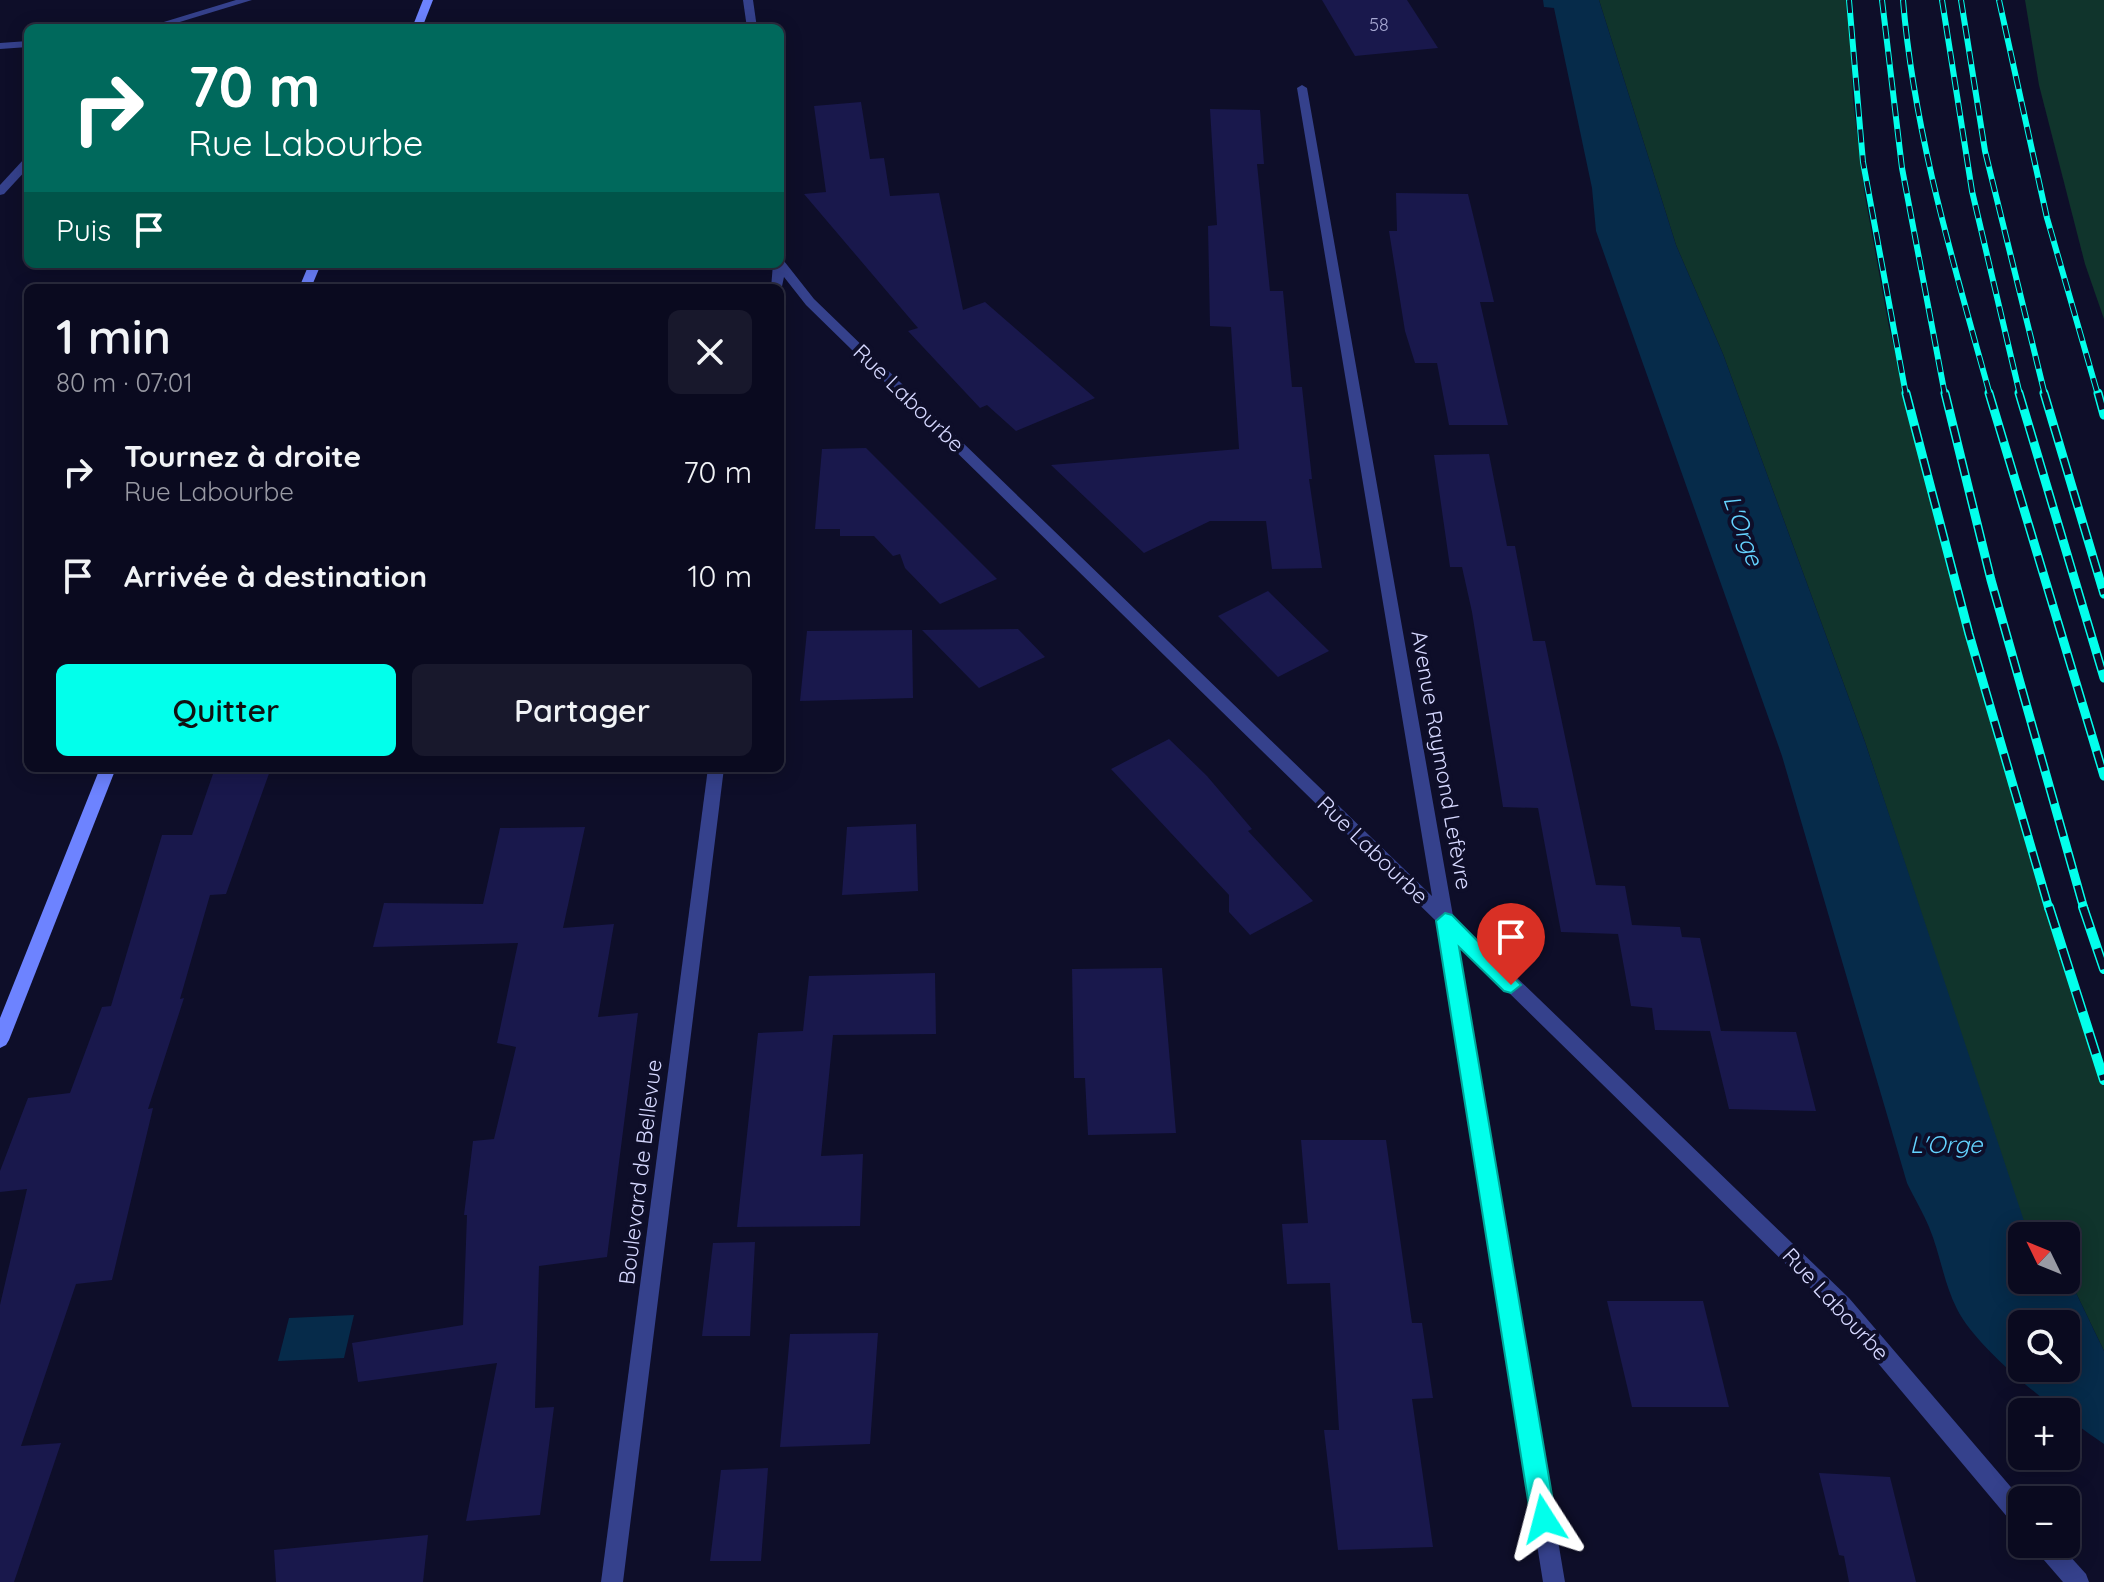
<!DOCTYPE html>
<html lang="fr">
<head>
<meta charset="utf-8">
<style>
  :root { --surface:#0a0a1f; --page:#18182c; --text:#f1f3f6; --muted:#999aa4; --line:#2a2b3d; --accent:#02ffeb }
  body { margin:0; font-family:Quicksand,sans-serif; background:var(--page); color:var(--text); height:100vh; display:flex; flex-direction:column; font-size:30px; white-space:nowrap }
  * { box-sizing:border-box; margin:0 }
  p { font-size:26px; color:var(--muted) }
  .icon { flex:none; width:44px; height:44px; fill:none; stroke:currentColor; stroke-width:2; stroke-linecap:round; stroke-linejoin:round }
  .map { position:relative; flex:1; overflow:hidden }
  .sheet { position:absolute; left:24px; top:284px; width:760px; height:488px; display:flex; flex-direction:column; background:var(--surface); border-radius:12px; box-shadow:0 4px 20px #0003,0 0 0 2px var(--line) }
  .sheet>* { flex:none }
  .guide { position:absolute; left:24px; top:24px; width:760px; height:244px; border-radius:12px; box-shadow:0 4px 20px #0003,0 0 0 2px var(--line); background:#00695c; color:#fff; overflow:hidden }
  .needle { width:52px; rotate:313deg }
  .buttons { position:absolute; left:2008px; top:1222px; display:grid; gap:16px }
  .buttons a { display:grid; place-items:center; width:72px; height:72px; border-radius:12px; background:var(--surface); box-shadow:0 4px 20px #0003,0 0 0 2px var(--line); font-size:40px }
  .pin { position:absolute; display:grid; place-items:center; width:68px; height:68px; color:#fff; margin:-82px -34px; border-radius:50% 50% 50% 0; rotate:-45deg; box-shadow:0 0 8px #0007 }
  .pin .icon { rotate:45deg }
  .me { position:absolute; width:88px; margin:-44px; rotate:351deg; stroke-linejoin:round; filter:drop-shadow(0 0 6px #0008) }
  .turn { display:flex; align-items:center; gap:28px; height:168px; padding:0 32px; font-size:36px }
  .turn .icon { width:104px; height:104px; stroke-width:2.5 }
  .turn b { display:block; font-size:56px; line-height:68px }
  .then { display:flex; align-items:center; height:76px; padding:0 32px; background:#0003; gap:16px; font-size:30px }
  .round { display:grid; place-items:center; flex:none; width:84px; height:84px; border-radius:12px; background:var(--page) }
  .summary { display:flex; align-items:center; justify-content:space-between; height:136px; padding:0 32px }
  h1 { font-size:48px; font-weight:600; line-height:60px }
  .cta { display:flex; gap:16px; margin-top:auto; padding:16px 32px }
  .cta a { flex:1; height:92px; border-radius:12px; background:var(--accent); color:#111; font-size:32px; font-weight:600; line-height:92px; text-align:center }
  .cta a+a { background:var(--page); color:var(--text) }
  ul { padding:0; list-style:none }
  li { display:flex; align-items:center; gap:24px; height:104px; padding:0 32px }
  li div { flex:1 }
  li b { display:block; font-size:30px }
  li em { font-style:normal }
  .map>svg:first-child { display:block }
</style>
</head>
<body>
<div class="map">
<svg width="2104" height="1582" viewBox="0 0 2104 1582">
  <rect width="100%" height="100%" fill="#0e0e29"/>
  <g fill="#10342c">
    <polygon points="1599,0 1849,0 1853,100 1865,196 1889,327 1927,485 2007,770 2104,1076 2104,1351 2066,1272 2066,1236 2029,1236 2026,1233 1865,742 1723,354 1676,245"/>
    <polygon points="2025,0 2104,0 2104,319 2085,264 2039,85"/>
  </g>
  <g fill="#062b4a" fill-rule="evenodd">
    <path d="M1543,0H1599L1676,245L1723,354L1865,742L2029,1236H2022V1280H2066V1272L2104,1351V1444C2064,1417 1979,1353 1957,1309C1944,1284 1940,1253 1929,1227C1923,1212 1914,1198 1907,1183L1782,756L1596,231L1592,188L1554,8L1544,7ZM2022,1324H2066V1368H2022Z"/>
    <polygon points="354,1315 344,1358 278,1361 289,1318"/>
  </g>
  <g fill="#19184c">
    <polygon points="1322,0 1407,0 1438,48 1355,56"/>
    <polygon points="861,102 870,159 884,158 890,196 939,193 963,310 985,302 1095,398 1016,431 987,405 980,408 908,331 918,328 804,194 826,192 814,106"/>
    <polygon points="1210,109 1260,110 1264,164 1257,164 1270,291 1283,291 1292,387 1302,387 1312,479 1309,479 1322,568 1272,569 1266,521 1210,521 1144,553 1051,465 1239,449 1231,327 1210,326 1208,226 1217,225"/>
    <polygon points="1396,193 1468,194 1494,302 1480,302 1508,425 1449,425 1437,363 1415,363 1405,331 1389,231 1397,231"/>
    <polygon points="866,448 997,579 940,604 905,568 900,554 893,556 874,536 840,536 840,529 815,529 822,449"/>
    <polygon points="1489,454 1507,546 1515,546 1533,641 1545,641 1596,885 1625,886 1632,925 1680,927 1682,937 1700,938 1721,1031 1796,1032 1816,1111 1729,1109 1710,1031 1655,1030 1652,1008 1631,1006 1618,934 1561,932 1538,808 1503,807 1472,612 1462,567 1450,567 1434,455"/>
    <polygon points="1268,591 1329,651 1278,677 1218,616"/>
    <polygon points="1018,629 1045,657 979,688 922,630"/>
    <polygon points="912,630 913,698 800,701 807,631"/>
    <polygon points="1169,739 1207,776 1252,829 1248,831 1313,901 1250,935 1229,912 1229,895 1111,769"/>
    <polygon points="215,768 271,768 226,894 210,895 180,999 184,998 148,1109 153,1108 112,1280 76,1284 21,1446 61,1443 14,1582 0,1582 0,1305 27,1189 0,1192 0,1171 28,1098 70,1093 102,1007 111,1006 162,835 192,835"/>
    <polygon points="916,824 918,891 842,895 847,827"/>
    <polygon points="585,827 563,928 614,924 598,1017 638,1013 607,1257 539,1266 535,1408 554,1407 540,1515 466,1521 497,1363 358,1382 352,1343 463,1325 467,1215 464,1215 473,1141 494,1139 516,1047 497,1043 518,943 373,947 384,903 483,904 500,828"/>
    <polygon points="1162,968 1176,1133 1088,1135 1085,1078 1074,1078 1072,969"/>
    <polygon points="935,973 936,1034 833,1035 821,1156 863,1154 860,1226 737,1227 758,1033 803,1031 809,976"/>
    <polygon points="1301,1140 1386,1140 1412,1323 1422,1323 1433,1398 1412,1399 1433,1547 1338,1550 1324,1430 1339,1430 1330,1283 1287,1284 1282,1224 1308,1223"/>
    <polygon points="755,1242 750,1336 702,1336 713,1243"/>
    <polygon points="1607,1301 1703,1301 1729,1407 1632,1407"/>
    <polygon points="878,1333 870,1444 780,1447 790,1334"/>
    <polygon points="768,1468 761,1561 710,1561 721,1470"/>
    <polygon points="1819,1473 1890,1477 1916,1582 1849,1582 1844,1556 1839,1555"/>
    <polygon points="428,1535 423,1582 276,1582 274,1550"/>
  </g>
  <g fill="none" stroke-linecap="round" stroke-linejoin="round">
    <g fill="#35418c" fill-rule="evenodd">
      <polygon points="236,0 252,0 160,28 144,28"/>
      <polygon points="743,0 753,0 757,28 747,28"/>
      <polygon points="28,41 28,47 0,49 0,43"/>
      <polygon points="1302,85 1307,88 1453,916 1849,1298 2022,1500 2022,1528 2014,1525 1835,1312 1457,942 1565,1582 1543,1582 1437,922 806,305 784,277 781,291 780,288 771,288 773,264 784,261 814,299 1432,896 1297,88"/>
      <polygon points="28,158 28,168 4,194 0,195 0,185 24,159"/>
      <polygon points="708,768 724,768 623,1582 601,1582"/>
      <polygon points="2034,1544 2059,1544 2086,1574 2089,1582 2063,1582 2037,1552"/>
    </g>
    <g fill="#6d83ff" fill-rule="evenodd">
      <polygon points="423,0 433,0 422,28 412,28"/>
      <polygon points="309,264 321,264 311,288 299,288"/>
      <polygon points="100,768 116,768 9,1040 6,1045 0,1048 0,1018"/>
    </g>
    <g stroke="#02ffeb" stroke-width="6">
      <g id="rail-far2">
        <polyline points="1849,0 1863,162 1906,395"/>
        <polyline points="1882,0 1902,168 1945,395"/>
        <path d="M1903,0C1914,134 1954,265 1990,395"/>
        <polyline points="1942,0 1972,191 2020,395"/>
        <polyline points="1961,0 1985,151 2045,395"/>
        <polyline points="1999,0 2047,218 2098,395"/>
      </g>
    </g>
    <g stroke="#02ffeb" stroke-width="9">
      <g id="rail-far1">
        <polyline points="1906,393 1969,634 2049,909"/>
        <polyline points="1945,393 1991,580 2084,909"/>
        <polyline points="1989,393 2104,776"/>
        <polyline points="2019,393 2104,678"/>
        <polyline points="2044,393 2104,594"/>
        <polyline points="2098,393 2104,415"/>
      </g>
    </g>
    <g stroke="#02ffeb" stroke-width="10">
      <g id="rail">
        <polyline points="2049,907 2104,1080"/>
        <polyline points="2083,907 2104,969"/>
      </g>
    </g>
    <use href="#rail-far2" stroke="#0e0e29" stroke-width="4" stroke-dasharray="13" stroke-linecap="butt"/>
    <use href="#rail-far1" stroke="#0e0e29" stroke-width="6" stroke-dasharray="17" stroke-linecap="butt"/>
    <use href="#rail" stroke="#0e0e29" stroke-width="7" stroke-dasharray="22" stroke-linecap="butt"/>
  </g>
  <polygon fill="#02ffeb" stroke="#01a699" stroke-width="2" points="1445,913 1452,915 1521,985 1511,993 1504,991 1459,947 1556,1519 1552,1528 1544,1531 1535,1528 1531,1519 1436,921"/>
  <g text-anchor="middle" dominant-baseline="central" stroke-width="8" stroke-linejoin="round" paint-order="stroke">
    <g font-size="18" fill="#a7a8d2">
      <text x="1379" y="24">58</text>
    </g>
    <g font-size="22" fill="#d6d8ff" stroke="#0e0e29">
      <text transform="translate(909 398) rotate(44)">Rue Labourbe</text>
      <text transform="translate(1442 760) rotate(80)">Avenue Raymond Lefèvre</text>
      <text transform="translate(1373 850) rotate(44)">Rue Labourbe</text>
      <text transform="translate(640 1172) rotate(-83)">Boulevard de Bellevue</text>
      <text transform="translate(1836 1304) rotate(47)">Rue Labourbe</text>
    </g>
    <g font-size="24" font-style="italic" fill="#64d3ff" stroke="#0e0e29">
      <text transform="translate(1744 530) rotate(70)">L'Orge</text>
      <text x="1946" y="1144">L'Orge</text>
    </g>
  </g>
</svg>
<div class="buttons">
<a><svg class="needle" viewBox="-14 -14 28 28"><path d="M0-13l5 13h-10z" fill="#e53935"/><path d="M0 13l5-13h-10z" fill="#999aa4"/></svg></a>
<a><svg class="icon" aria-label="search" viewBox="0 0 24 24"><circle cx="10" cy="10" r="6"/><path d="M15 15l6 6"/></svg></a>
<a>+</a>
<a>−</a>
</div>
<div class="pin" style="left:1511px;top:985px;background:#d93025"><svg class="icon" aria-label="arrive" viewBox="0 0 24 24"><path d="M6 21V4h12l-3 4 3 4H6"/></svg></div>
<svg class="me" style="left:1544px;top:1519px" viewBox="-20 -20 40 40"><path d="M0-17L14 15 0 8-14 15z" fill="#02ffeb" stroke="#fff" stroke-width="4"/></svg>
<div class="guide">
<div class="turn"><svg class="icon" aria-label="right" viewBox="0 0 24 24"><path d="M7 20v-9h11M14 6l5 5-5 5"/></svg><div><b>70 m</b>Rue Labourbe</div></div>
<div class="then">Puis<svg class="icon" aria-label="arrive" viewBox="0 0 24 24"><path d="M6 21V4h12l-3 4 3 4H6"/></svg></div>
</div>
<section class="sheet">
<div class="summary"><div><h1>1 min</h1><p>80 m · 07:01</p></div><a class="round"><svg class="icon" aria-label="close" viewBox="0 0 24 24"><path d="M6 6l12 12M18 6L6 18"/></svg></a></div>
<ul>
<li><svg class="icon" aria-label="right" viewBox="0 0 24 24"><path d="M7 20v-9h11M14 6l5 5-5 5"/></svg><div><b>Tournez à droite</b><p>Rue Labourbe</p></div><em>70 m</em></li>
<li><svg class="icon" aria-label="arrive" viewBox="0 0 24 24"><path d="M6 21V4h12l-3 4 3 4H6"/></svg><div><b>Arrivée à destination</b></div><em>10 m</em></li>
</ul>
<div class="cta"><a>Quitter</a><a>Partager</a></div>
</section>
</div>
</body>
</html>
